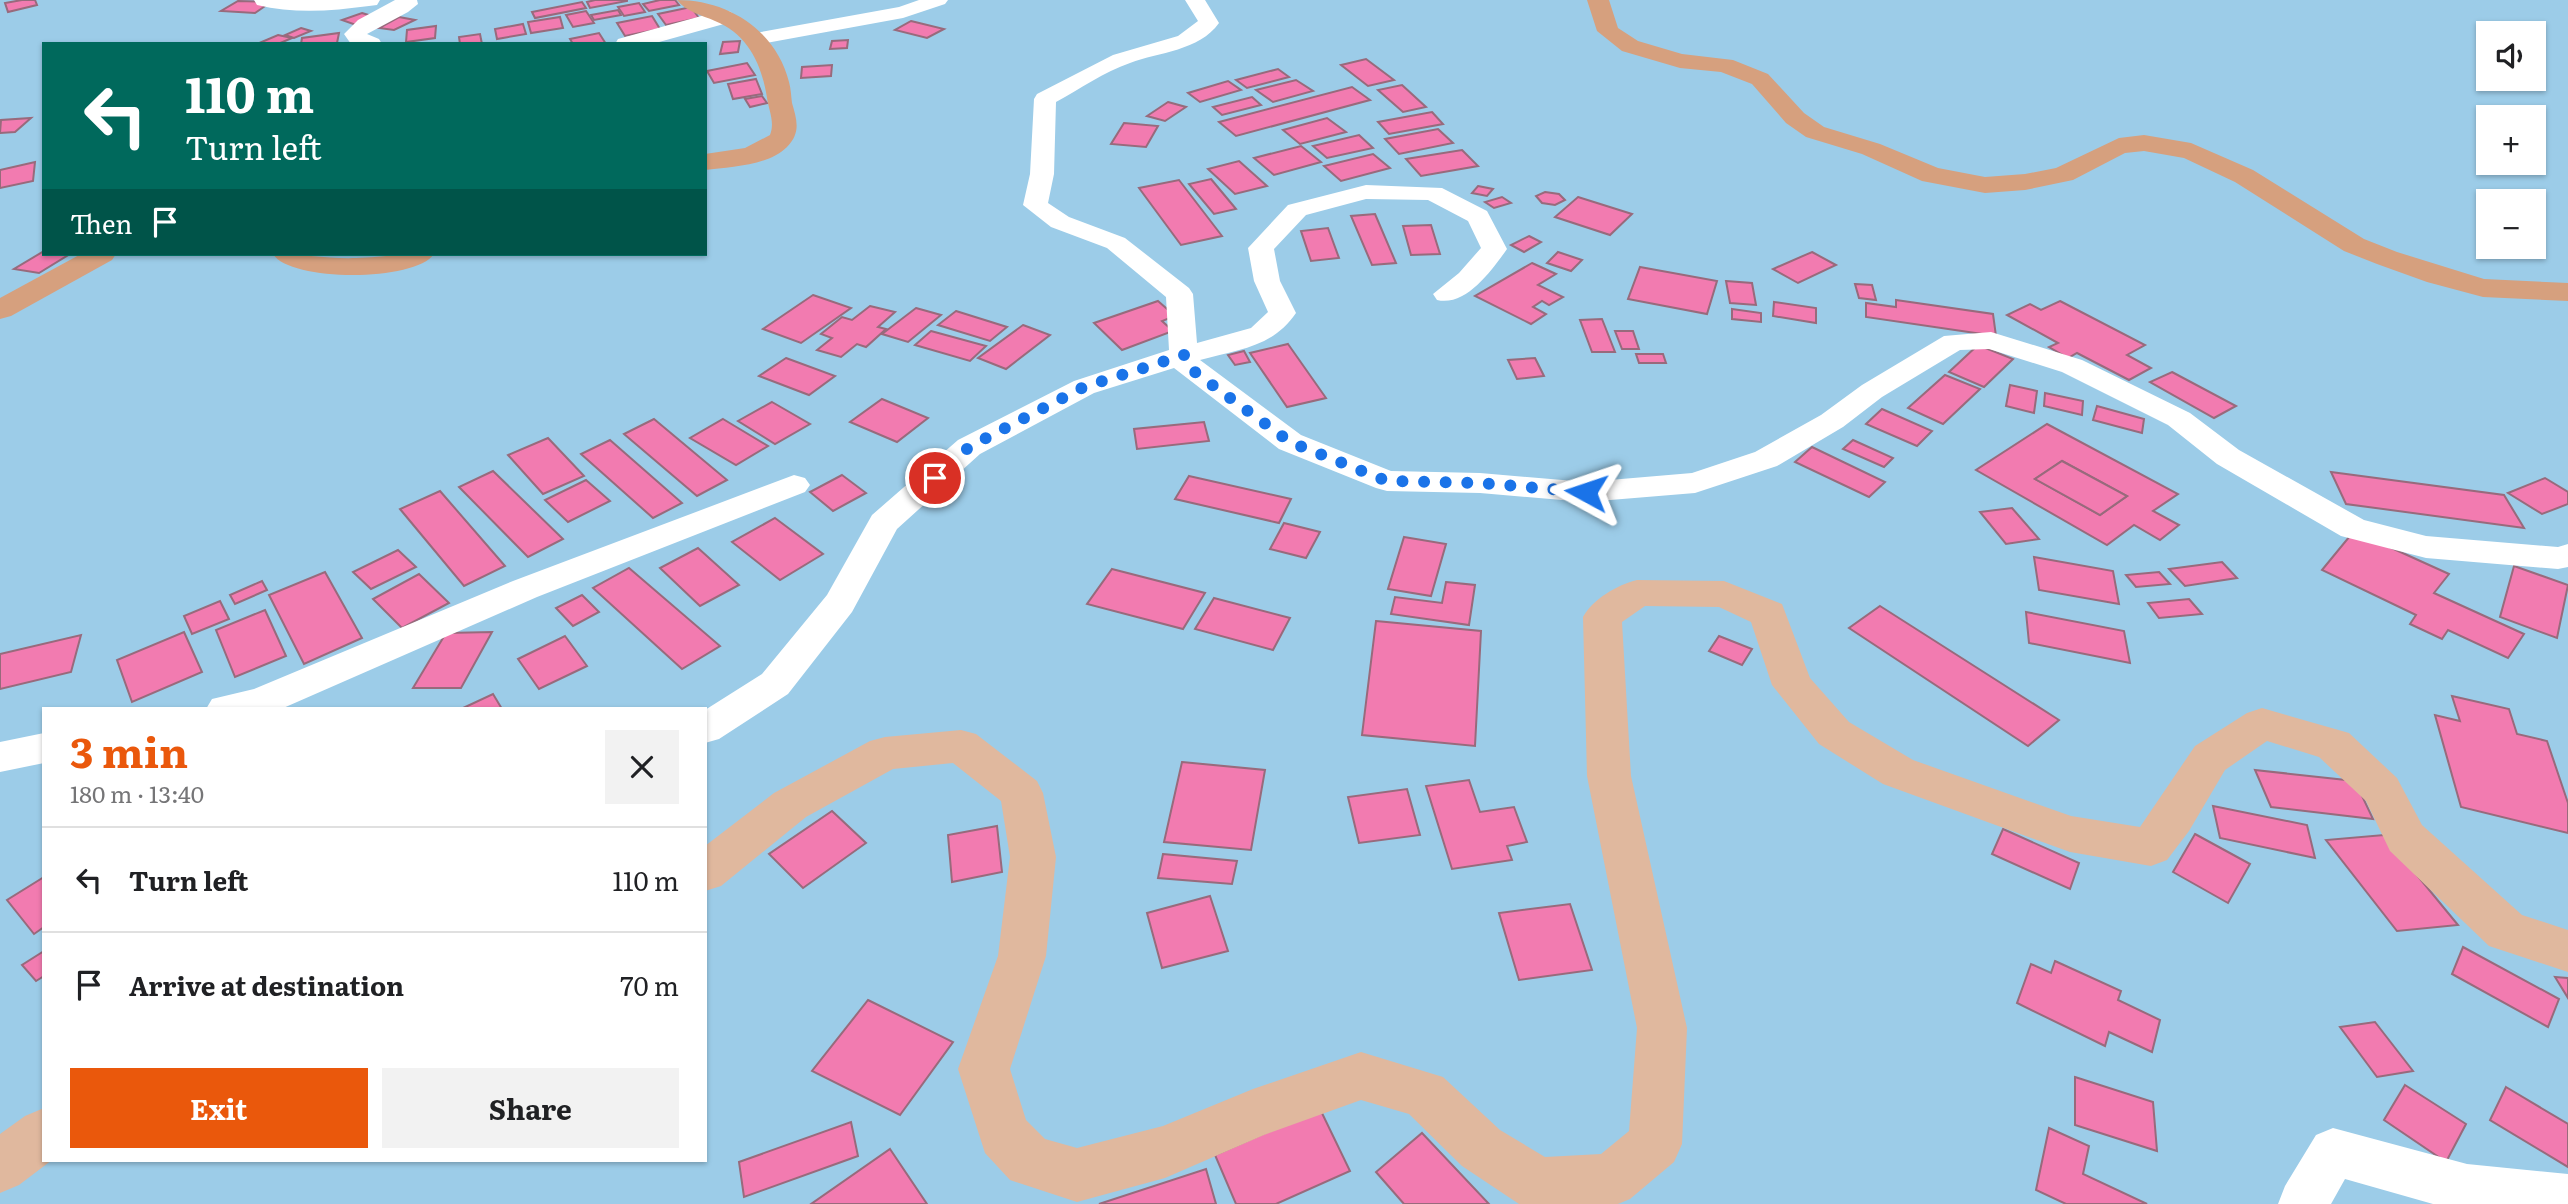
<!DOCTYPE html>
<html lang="en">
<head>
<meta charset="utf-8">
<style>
  :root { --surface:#fff; --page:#f2f2f2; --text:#202124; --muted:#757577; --line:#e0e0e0; --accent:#ea580c }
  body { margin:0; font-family:Literata,serif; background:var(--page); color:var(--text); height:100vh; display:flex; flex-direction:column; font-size:26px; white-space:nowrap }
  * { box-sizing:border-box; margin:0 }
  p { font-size:23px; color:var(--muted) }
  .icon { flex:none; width:38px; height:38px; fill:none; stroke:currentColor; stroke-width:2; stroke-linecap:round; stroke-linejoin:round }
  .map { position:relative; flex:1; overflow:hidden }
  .sheet { position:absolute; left:42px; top:707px; width:665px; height:455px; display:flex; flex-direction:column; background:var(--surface); border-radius:0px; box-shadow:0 2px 5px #0004 }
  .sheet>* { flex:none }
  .hud { position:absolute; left:42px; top:42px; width:665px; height:214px; border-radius:0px; box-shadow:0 2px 5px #0004; background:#00695c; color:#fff; overflow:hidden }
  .tools { position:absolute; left:2476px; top:21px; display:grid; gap:14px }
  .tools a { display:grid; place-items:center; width:70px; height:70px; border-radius:0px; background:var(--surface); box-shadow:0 2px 5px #0004; font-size:35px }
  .pin { position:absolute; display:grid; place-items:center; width:60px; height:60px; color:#fff; margin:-30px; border:4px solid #fff; border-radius:50%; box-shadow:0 2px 7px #0007 }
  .me { position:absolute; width:77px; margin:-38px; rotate:275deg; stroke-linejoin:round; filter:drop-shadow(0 0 5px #0008) }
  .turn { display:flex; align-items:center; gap:24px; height:147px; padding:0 28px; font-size:32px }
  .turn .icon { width:91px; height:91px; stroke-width:2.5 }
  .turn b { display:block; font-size:49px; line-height:60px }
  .then { display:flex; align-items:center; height:66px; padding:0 28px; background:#0003; gap:14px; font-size:26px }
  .round { display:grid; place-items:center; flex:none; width:74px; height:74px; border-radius:0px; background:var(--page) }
  .head { display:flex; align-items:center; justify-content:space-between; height:119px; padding:0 28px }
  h1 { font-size:42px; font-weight:700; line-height:52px; color:var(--accent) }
  .primary-button { display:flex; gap:14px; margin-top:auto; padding:14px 28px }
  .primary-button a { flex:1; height:80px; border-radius:0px; background:var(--accent); color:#fff; font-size:28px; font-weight:700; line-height:80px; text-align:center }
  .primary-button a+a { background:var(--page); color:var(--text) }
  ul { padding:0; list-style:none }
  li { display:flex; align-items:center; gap:21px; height:105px; padding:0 28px; border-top:2px solid var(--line) }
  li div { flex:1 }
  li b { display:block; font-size:26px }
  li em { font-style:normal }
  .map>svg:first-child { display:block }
</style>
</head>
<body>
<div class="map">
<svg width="2568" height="1204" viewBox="0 0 2568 1204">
  <rect width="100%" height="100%" fill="#9ccce8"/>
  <g fill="#f27bb0" stroke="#986a7c" stroke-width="2" fill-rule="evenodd">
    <polygon points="22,0 35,0 37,5 8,12 5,3"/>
    <polygon points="595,0 627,0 627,1 590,8 587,2"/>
    <polygon points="660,0 675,0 679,5 649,11 643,4"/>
    <polygon points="238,1 271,2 255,13 221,11"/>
    <polygon points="582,2 586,8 535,18 532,12"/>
    <polygon points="639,3 645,12 624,16 618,7"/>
    <polygon points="691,7 699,18 666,25 658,14"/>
    <polygon points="618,10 621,15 594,20 591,15"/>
    <polygon points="586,11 594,23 573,27 566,15"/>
    <polygon points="362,13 375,17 356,25 342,20"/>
    <polygon points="652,16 660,29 625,36 617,23"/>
    <polygon points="399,17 415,20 394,30 379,28"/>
    <polygon points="560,17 563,28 531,33 528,22"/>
    <polygon points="911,21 944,29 927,38 895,30"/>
    <polygon points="523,24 526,34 497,39 495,29"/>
    <polygon points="436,26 435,38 406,42 407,30"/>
    <polygon points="301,28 311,31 294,38 285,35"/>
    <polygon points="339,33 337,43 301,44 302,38"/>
    <polygon points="599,33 606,44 573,44 570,39"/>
    <polygon points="480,34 482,44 460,44 459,37"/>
    <polygon points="278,35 292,38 278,44 257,44"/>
    <polygon points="848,40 847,48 830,49 832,41"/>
    <polygon points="740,41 738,52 720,54 723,42"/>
    <polygon points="1366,59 1394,80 1368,86 1341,65"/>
    <polygon points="747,63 755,75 714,83 707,71"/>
    <polygon points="832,65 831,76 801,78 802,67"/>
    <polygon points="1278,69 1289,77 1247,88 1236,80"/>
    <polygon points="756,79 762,94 733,99 728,84"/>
    <polygon points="1296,80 1313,91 1273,102 1256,90"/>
    <polygon points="1228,81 1241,90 1200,102 1188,93"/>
    <polygon points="1402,85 1426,107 1403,112 1378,90"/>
    <polygon points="1352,87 1370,100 1236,136 1219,122"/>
    <polygon points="762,96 767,103 750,107 745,99"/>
    <polygon points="1252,97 1261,105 1222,115 1213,107"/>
    <polygon points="1168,102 1186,107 1165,121 1147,116"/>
    <polygon points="1432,112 1443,124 1389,134 1378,122"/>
    <polygon points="31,118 15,132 0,133 1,120"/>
    <polygon points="1327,118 1346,132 1300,144 1283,130"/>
    <polygon points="1124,123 1158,126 1146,147 1111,144"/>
    <polygon points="1438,129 1453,143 1399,154 1385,139"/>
    <polygon points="1359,135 1373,148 1327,158 1313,146"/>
    <polygon points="1301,146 1321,162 1274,175 1254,158"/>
    <polygon points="1462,150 1478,166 1421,176 1406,159"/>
    <polygon points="1373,154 1390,168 1341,181 1324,166"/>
    <polygon points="1239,161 1267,186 1235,194 1208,169"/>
    <polygon points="35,162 33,181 0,188 0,170"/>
    <polygon points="1211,179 1236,209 1214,214 1189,184"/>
    <polygon points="1179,180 1222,236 1181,245 1139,188"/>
    <polygon points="1478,186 1493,189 1487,196 1472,193"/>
    <polygon points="1545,192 1559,194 1565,200 1555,205 1542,203 1536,196"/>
    <polygon points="1502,197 1511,203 1494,208 1485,202"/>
    <polygon points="1578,197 1632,214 1610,235 1555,217"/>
    <polygon points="1375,214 1396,263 1372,265 1351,216"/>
    <polygon points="1431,225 1440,254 1411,255 1403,226"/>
    <polygon points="1328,228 1339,258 1311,261 1301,231"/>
    <polygon points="1529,236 1541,242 1524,252 1511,245"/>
    <polygon points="44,251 44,254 70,254 39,273 14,269"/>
    <polygon points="1558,252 1582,260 1571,271 1547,263"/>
    <polygon points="1812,252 1836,265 1798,283 1773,269"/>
    <polygon points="1532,263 1556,274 1538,285 1563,297 1549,305 1542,301 1533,307 1546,314 1531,324 1475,296"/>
    <polygon points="1640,267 1717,281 1707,314 1628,299"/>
    <polygon points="1726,281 1752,283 1756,305 1730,303"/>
    <polygon points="1855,284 1872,285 1876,300 1859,298"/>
    <polygon points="813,295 851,308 801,343 763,329"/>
    <polygon points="1896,300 1993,314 1996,336 1866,317 1866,303 1896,307"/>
    <polygon points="1158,301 1175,316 1162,321 1173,331 1122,350 1094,323"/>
    <polygon points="2060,301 2145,345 2127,355 2151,368 2129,380 2077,353 2068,358 2049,347 2058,343 2007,315 2030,304 2041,310"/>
    <polygon points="1774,302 1816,308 1816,323 1773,316"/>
    <polygon points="870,306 895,312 878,327 886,329 866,347 857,344 841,357 817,350 832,338 821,334 842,317 852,320"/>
    <polygon points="916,308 941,315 908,342 882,334"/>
    <polygon points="1732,309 1761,313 1761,322 1732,319"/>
    <polygon points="956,311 1007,327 990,341 938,325"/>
    <polygon points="1602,319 1615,352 1592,352 1580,320"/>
    <polygon points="1023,325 1050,335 1006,369 978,358"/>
    <polygon points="931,331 986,346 970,361 915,345"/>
    <polygon points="1615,331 1633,331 1639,349 1622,349"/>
    <polygon points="1288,344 1326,398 1287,407 1250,353"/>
    <polygon points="1978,345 2013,359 1984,387 1949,372"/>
    <polygon points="1244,351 1250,362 1235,365 1228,355"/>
    <polygon points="1636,354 1663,354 1666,363 1639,363"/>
    <polygon points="786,358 835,376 809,395 759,376"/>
    <polygon points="1535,358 1544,376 1517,379 1508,360"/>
    <polygon points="2172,372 2236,406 2214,418 2150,382"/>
    <polygon points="1945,375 1980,389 1943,424 1908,408"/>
    <polygon points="2010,385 2037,391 2034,413 2006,406"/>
    <polygon points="2045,393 2083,401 2082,415 2044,406"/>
    <polygon points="882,399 928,418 897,442 850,422"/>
    <polygon points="772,402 810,424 775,444 738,421"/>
    <polygon points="2097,406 2144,419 2142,433 2093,420"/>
    <polygon points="1882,409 1932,431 1917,446 1866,424"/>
    <polygon points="654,419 727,480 697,496 624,434"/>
    <polygon points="723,419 768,446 736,465 690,438"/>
    <polygon points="1204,422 1209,441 1137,449 1134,429"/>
    <path d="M2047,424L2178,494L2153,511L2179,525L2160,540L2134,525L2107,545L1976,470ZM2062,461L2127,496L2100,515L2035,479Z"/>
    <polygon points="548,438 584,476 543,494 508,455"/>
    <polygon points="610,440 682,503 653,518 581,454"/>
    <polygon points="1853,440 1893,458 1884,467 1843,449"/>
    <polygon points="1812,447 1885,482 1869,497 1795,462"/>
    <polygon points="2062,461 2127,496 2100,515 2035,479"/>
    <polygon points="493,471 563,539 528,557 459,487"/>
    <polygon points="2331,472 2504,495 2524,528 2346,504"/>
    <polygon points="842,475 866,493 833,511 810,492"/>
    <polygon points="1189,476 1291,499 1279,523 1175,499"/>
    <polygon points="2545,478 2568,492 2568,504 2542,514 2508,493"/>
    <polygon points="586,480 610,501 568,522 545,500"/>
    <polygon points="440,491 505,566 464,586 400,509"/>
    <polygon points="2012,508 2039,539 2006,544 1980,512"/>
    <polygon points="775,518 823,554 780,580 732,542"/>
    <polygon points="1284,523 1320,532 1306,558 1270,549"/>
    <polygon points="2354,531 2449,574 2434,593 2524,634 2508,658 2448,630 2442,639 2410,624 2416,615 2322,570"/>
    <polygon points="1404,537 1446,544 1431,596 1388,589"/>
    <polygon points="698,548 739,585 700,606 660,568"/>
    <polygon points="398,550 416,567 371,589 353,572"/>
    <polygon points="2034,557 2113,571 2119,604 2039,590"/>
    <polygon points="2222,562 2237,578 2185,586 2169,569"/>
    <polygon points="2514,566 2568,585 2557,638 2500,617"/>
    <polygon points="629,568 720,646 682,669 593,588"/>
    <polygon points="1112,569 1205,593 1183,629 1087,604"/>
    <polygon points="325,572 362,638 304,664 269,595"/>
    <polygon points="2159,572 2170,584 2136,587 2126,575"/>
    <polygon points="419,574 449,603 402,628 373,599"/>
    <polygon points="262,581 267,590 235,604 230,595"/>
    <polygon points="1446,582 1475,585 1469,625 1391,614 1395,597 1442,603"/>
    <polygon points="582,595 599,612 573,626 556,608"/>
    <polygon points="1214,598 1290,618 1273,650 1195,629"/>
    <polygon points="2189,599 2202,614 2159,618 2148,603"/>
    <polygon points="220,601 229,619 192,634 184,616"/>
    <polygon points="1880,606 2059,720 2028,746 1849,628"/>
    <polygon points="265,610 286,656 235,677 216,630"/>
    <polygon points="2026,612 2124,631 2130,663 2029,643"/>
    <polygon points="1376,621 1481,631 1475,746 1362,735"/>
    <polygon points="184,632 202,672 132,702 117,660"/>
    <polygon points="492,632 461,688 413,688 446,633"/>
    <polygon points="81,635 71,672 0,689 0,654"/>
    <polygon points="565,636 587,666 539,689 518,659"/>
    <polygon points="1719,636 1752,649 1742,665 1709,651"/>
    <polygon points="493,694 502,709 461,709"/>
    <polygon points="2452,696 2509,709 2517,734 2547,741 2568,803 2568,833 2461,807 2435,715 2460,721"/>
    <polygon points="1182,762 1265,770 1251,850 1164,842"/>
    <polygon points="2255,770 2355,781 2373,819 2271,807"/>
    <polygon points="1469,780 1480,812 1514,807 1527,842 1507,846 1512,860 1452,869 1426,786"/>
    <polygon points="1407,789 1420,835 1359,843 1348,797"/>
    <polygon points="2213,806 2307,825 2315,858 2220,838"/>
    <polygon points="832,811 866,843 803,888 769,854"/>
    <polygon points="997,826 1002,872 952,882 948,835"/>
    <polygon points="2003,829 2079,863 2070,889 1992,854"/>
    <polygon points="2195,834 2250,864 2228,903 2173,872"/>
    <polygon points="2384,835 2458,925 2397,931 2326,840"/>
    <polygon points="1163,854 1237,861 1232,884 1158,878"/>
    <polygon points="44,877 44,927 34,934 7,900"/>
    <polygon points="1210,896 1228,951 1162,968 1147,913"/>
    <polygon points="1570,904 1592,970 1519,980 1499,913"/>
    <polygon points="2463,947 2559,999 2548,1027 2452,974"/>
    <polygon points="44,951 44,976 36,981 22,965"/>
    <polygon points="2055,961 2121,991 2118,1000 2160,1020 2152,1052 2109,1032 2105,1046 2017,1003 2031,964 2051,973"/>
    <polygon points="2555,977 2568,978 2568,998"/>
    <polygon points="868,1000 953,1042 900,1115 812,1071"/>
    <polygon points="2375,1022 2413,1071 2377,1077 2340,1027"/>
    <polygon points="2075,1077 2153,1102 2157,1151 2075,1125"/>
    <polygon points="2405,1085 2466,1124 2446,1162 2384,1120"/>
    <polygon points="2506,1087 2568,1124 2568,1167 2490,1120"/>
    <polygon points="1320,1109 1350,1171 1276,1204 1236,1204 1215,1155"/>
    <polygon points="851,1122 858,1156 744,1197 739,1162"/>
    <polygon points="2049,1128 2089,1146 2083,1174 2147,1204 2066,1204 2036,1190"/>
    <polygon points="1422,1133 1489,1204 1404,1204 1376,1172"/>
    <polygon points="890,1149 927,1204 811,1204"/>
    <polygon points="1206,1169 1216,1204 1099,1204"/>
  </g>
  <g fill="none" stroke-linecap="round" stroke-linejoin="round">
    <g fill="#fff" fill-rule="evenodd">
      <polygon points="919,0 948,0 945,4 903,18 755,45 748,43 745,39 748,35 755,33 899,7"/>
      <path d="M1185,0H1205L1219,23C1199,51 1159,52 1130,63C1104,72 1080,89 1056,102L1054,174L1048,203L1069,217L1125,238L1189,288L1193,294L1197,343L1251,328L1268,312L1254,281L1248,248L1288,205L1366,185L1442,188L1487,211L1507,249C1492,270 1466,307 1437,300L1433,294L1459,273L1481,248L1468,221L1428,200L1366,199L1306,215L1274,249L1280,281L1296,313C1272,348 1238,349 1200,360L1301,435L1391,471L1480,473L1586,482L1692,473L1755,452L1821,415L1862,385L1944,336L1991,332L2082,360L2190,413L2239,450L2364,520L2426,536L2558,547L2568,544V567L2558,569L2426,558L2341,536L2217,464L2168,425L2062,372L1989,349L1960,350L1882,397L1843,427L1777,466L1695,493L1586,502L1480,493L1387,491L1376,488L1279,449L1174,368L1094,393L980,454L897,529L852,612L788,694L719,739L705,743V710L762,674L827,595L872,515L958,440L1074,381L1169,350L1166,297L1107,248L1051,227L1023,205L1030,174L1034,99L1037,94L1113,55L1178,36L1198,21Z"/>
      <polygon points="794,475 805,478 810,485 805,492 537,597 281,709 206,709 212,699 254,689 513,581"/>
      <polygon points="44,733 44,763 0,772 0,742"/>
      <polygon points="2333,1128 2467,1164 2568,1174 2568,1204 2433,1204 2345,1179 2331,1204 2278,1204 2285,1186 2316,1135"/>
    </g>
    <g fill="#fff" fill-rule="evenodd">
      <path d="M254,0H380L377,5L369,6C331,11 295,14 257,5Z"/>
      <polygon points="395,0 417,0 418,4 408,12 367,34 379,39 382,44 351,44 344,34 358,20"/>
      <polygon points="723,10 731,12 734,17 731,22 652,44 615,44 618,39"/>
    </g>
    <g fill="#e0b89e" fill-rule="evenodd">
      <path d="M1637,580L1724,581L1782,604L1810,678L1849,722L1913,760L2071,816L2140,827L2195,746L2247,713L2262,708L2349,733L2397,778L2422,825L2522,915L2568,930V972L2489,946L2390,851L2366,801L2319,757L2267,741L2225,770L2189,831L2167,860L2151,866L2070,852L1883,784L1819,744L1772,685L1751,622L1719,607L1645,606L1622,622L1631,776L1687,1028L1682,1144L1674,1162L1630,1199L1618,1204H1519L1462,1166L1409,1114L1361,1100L1264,1135L1165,1178L1077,1202L1010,1180L985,1153L958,1069L998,956L1010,857L1001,801L953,763L893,769L806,817L721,886L705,891V846L774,793L870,741L885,737L961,730L976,734L1037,781L1043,793L1056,857L1046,956L1010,1069L1026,1120L1045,1139L1077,1148L1163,1126L1253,1089L1361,1052L1443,1077L1500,1130L1545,1157L1601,1154L1629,1131L1637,1028L1587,776L1583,617C1593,599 1617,585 1637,580Z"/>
      <polygon points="44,1108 44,1160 52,1160 19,1185 0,1193 0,1134 25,1116"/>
    </g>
    <g fill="#d6a07e" fill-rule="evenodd">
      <path d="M677,0C728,0 776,30 789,82C791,89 791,96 792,103C797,120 801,133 787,147C768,166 730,167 705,170V154L745,148L770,135C775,122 769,111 767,98C762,65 748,34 715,21C702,15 686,12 677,0Z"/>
      <polygon points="1587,0 1609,0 1618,28 1638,41 1682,54 1733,60 1768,74 1804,113 1824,127 1880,144 1938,168 1985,177 2025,174 2056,168 2119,138 2144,135 2191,143 2253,170 2364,239 2397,252 2484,279 2568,283 2568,301 2483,297 2427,282 2377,264 2344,251 2235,182 2184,158 2144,151 2125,153 2073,180 2025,190 1985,193 1922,181 1862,154 1806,137 1786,123 1752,84 1721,72 1680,68 1622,51 1597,31"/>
      <polygon points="81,254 116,254 112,260 11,316 0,319 0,298"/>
      <path d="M273,254C301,254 329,259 356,258C383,257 408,253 434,254C415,282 290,282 273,254Z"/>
    </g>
  </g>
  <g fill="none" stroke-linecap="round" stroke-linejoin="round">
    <polyline stroke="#1a73e8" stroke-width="12" stroke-dasharray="0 21.6" points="935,478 969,447 1084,387 1184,355 1188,367 1290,442 1387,481 1480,483 1586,492"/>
  </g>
</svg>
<div class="tools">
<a><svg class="icon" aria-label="sound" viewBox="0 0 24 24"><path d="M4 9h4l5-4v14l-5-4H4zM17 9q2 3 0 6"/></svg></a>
<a>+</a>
<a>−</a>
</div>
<div class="pin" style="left:935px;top:478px;background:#d93025"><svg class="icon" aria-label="arrive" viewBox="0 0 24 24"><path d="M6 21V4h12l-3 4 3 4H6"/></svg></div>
<svg class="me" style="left:1586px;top:492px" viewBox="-20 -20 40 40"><path d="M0-17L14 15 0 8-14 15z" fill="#1a73e8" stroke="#fff" stroke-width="4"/></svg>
<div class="hud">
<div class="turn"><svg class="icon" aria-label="left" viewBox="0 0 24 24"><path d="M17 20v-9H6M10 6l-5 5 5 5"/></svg><div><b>110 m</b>Turn left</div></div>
<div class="then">Then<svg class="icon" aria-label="arrive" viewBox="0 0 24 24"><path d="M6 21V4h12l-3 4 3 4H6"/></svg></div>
</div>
<section class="sheet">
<div class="head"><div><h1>3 min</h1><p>180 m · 13:40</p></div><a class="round"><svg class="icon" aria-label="close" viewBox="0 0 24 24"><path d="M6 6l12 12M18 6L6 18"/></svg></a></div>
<ul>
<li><svg class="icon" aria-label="left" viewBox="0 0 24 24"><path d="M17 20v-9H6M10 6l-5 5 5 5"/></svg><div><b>Turn left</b></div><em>110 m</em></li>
<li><svg class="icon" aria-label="arrive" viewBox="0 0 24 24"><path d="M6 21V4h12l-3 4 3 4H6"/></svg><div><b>Arrive at destination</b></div><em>70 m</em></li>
</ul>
<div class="primary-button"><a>Exit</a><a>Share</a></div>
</section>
</div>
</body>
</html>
